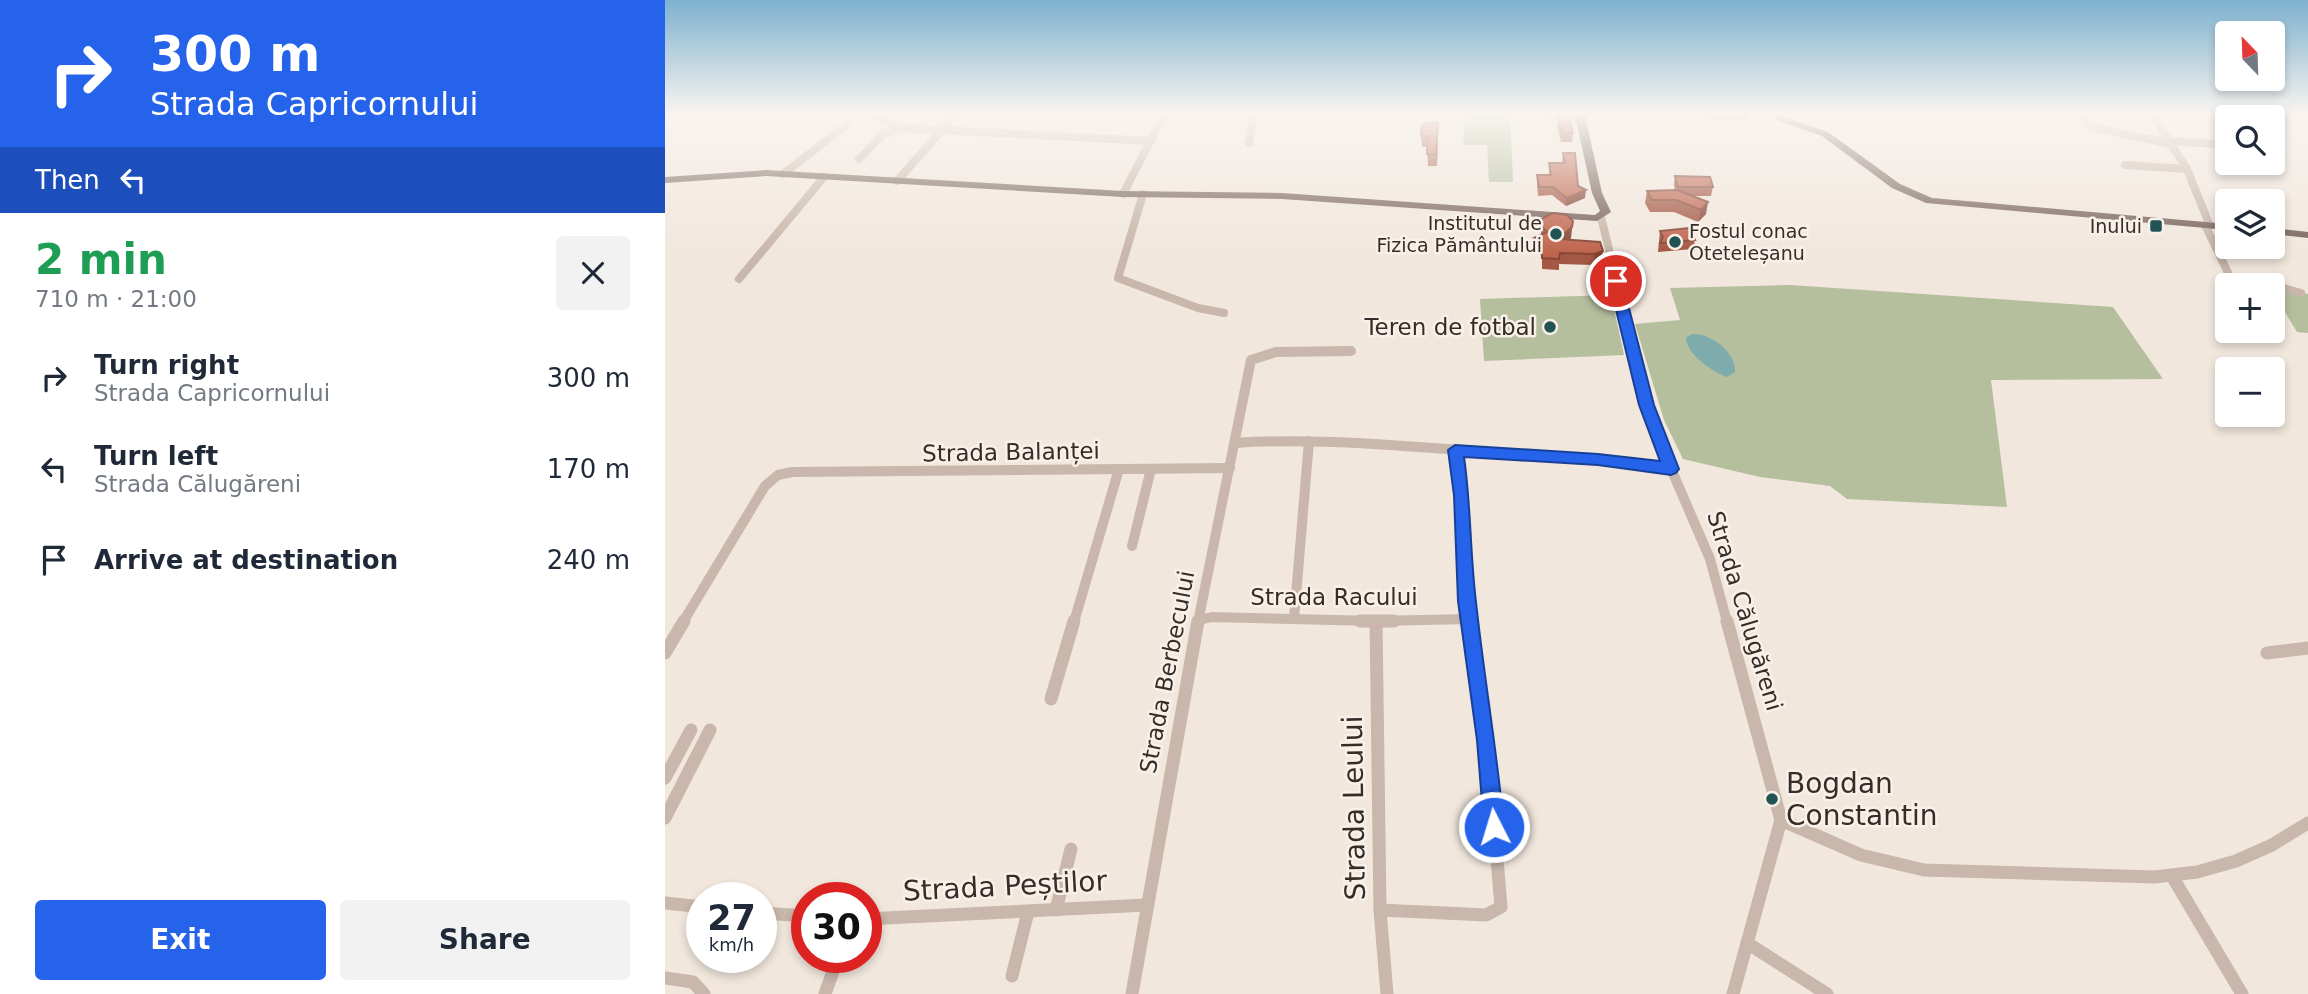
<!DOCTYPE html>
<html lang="en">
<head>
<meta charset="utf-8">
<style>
  :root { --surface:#fff; --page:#f2f2f3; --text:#1f2937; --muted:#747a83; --accent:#2563eb }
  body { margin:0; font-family:"DejaVu Sans",sans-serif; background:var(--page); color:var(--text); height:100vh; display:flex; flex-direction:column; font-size:26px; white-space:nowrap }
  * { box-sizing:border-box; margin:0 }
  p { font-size:23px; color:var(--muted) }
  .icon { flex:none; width:38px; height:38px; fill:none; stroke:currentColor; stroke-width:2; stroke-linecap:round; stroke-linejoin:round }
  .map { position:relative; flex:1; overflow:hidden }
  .side { display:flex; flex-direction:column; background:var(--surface); width:665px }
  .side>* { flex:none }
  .hud { background:#2563eb; color:#fff; overflow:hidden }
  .needle { width:46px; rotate:337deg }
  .tools { position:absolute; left:1550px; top:21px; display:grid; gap:14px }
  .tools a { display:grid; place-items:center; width:70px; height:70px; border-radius:7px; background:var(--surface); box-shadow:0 4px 10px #0003; font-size:35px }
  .speed { position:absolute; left:21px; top:882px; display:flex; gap:14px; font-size:35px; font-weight:700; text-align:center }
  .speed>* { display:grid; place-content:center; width:91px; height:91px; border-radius:50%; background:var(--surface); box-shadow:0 4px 10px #0003; line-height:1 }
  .speed small { font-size:18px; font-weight:400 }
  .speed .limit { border:10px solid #d22; background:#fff; color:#111 }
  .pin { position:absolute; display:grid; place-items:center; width:60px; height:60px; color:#fff; margin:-30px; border:4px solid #fff; border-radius:50%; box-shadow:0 2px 7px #0007 }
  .me { position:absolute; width:77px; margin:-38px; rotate:355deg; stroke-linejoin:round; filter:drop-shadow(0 0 5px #0008) }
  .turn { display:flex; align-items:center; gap:24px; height:147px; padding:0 35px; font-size:32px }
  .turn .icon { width:91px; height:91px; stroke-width:2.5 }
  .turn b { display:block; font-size:49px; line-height:60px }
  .then { display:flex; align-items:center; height:66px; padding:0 35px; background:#0003; gap:14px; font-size:26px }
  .round { display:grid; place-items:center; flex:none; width:74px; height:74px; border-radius:7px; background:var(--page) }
  .headline { display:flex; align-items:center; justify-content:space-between; height:119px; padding:0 35px }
  h1 { font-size:42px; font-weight:700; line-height:52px; color:#1e9e55 }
  .primary-button { display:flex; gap:14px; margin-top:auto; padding:14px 35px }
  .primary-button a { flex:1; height:80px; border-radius:7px; background:var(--accent); color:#fff; font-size:28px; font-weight:700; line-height:80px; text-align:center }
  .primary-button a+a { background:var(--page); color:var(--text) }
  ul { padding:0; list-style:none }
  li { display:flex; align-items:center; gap:21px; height:91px; padding:0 35px }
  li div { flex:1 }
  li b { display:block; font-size:26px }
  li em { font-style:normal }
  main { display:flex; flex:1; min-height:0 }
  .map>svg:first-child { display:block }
</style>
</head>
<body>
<main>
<section class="side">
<div class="hud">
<div class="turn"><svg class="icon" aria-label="right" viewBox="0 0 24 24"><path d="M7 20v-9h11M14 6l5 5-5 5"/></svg><div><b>300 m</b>Strada Capricornului</div></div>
<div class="then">Then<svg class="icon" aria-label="left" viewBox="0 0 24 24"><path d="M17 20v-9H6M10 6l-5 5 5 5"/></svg></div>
</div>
<div class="headline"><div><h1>2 min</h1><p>710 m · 21:00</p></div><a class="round"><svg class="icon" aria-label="close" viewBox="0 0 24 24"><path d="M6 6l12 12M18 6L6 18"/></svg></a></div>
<ul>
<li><svg class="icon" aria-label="right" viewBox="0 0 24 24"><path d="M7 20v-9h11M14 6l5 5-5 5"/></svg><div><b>Turn right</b><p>Strada Capricornului</p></div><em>300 m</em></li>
<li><svg class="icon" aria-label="left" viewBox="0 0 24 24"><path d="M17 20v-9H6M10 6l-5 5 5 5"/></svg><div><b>Turn left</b><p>Strada Călugăreni</p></div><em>170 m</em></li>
<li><svg class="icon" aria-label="arrive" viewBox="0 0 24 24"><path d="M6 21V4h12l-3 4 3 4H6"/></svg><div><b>Arrive at destination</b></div><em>240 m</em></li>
</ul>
<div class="primary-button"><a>Exit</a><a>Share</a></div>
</section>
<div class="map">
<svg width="1643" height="994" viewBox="0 0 1643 994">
  <rect width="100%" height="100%" fill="#f1e7dd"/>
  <g fill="#b5bf9e">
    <polygon points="801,113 845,113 848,182 824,182 822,145 798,145"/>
    <polygon points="1125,285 1448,307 1498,379 1326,380 1342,507 1182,499 1165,486 1095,477 1018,459 999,420 970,324 1015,320 1005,288"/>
    <polygon points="1608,286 1643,294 1643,333 1632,332 1608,292"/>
    <polygon points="946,295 959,355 819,361 815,299"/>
  </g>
  <path fill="#7eacac" d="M1027,334C1046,333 1071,352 1070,372L1062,377C1048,372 1021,354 1021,338Z"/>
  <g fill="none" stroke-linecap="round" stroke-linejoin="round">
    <g stroke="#c8b7aa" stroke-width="8">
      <polyline points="203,113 236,128 486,141"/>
      <polyline points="874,113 916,120"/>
      <polyline points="1417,113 1423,126 1506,144"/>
      <polyline points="1486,113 1522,169 1545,226"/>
      <polyline points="500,114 552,113"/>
      <polyline points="1503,141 1552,144"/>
      <polyline points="584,143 589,113"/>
      <polyline points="194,159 218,134 236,128"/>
      <polyline points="1460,165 1522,169"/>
      <polyline points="118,174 183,124"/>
      <polyline points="232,181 292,113"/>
      <polyline points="458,194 500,113"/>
      <polyline points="478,194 453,278 533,308 559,313"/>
      <polyline points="936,217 965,335"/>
      <polyline points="1540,225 1568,283"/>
      <polyline points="1565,278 1609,285 1636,293"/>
      <polyline points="74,279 159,177"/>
    </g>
    <g stroke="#c8b7aa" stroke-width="10">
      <polyline points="965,334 991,434 1045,559 1062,622"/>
      <path d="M570,443C641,438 712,444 783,449C858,455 932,459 1006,469"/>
      <polyline points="791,450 797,495 805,622"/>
      <polyline points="467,546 486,469"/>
      <polyline points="629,619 644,441"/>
      <polyline points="534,620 547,617 711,621 804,619"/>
      <polyline points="18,622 100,486 113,475 127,472 565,468"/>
      <polyline points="409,622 454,469"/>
      <polyline points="533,622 586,360 611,352 686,351"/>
    </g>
    <g stroke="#c8b7aa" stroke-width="13">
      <polyline points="695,621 729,621"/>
      <polyline points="711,621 715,910 722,994"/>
      <polyline points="1062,621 1116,820 1068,994"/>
      <polyline points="0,653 19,621"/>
      <polyline points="1602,653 1643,648"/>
      <polyline points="386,699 409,621"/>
      <polyline points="0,778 26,730"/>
      <polyline points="0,818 45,730"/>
      <polyline points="1116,820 1196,855 1259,870 1490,877 1532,872 1571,861 1607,845 1643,823"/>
      <polyline points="1507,876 1577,994"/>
      <polyline points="0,903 37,907"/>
      <polyline points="391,910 406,849"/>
      <polyline points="715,910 821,915 836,907 822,740 805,621"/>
      <polyline points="96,913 142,916"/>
      <polyline points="201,919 481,905"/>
      <polyline points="1082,943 1162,994"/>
      <polyline points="347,976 363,912"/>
      <polyline points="0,978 28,982 39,994"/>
      <polyline points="160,994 173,957"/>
      <polyline points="467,994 533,621"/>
    </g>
    <g fill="#77635b" fill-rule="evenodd">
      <polygon points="913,113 923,113 921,120 937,193 946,212 932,221 617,199 458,197 101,176 0,183 0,177 101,170 458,191 617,193 930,215 935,211 927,193 911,120"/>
      <polygon points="1114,115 1163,132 1235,184 1267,198 1563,224 1563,230 1261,203 1227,188 1157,136 1111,120 1111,116"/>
      <polygon points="1608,228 1643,232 1643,238 1608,234"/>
    </g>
  </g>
  <g fill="#a45742">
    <polygon points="1043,113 1083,113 1081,119 1045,119"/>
    <polygon points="893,116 908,133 907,142 896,142 892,125"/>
    <polygon points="773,122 772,166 763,166 762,147 757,147 756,136"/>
    <polygon points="898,153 913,186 920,198 901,206 887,195 873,196 872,184 872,175 884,175 884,163 897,163"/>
    <polygon points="1010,176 1048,187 1046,196 1029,196 1041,214 1033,222 1009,212 985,212 980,203 982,191 1010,190 1009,185"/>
    <polygon points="876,219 906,238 904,240 935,242 936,262 929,265 894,264 894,270 877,269 877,256 868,249 869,238 876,235"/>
    <polygon points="995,231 1030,240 1028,249 993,252"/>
  </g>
  <g fill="#864736">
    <polygon points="773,122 773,134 772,166 771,154"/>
    <polygon points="921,190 920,198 901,206 902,198"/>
    <polygon points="1043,202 1041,214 1033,222 1036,210"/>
    <polygon points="908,221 906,238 892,251 893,239"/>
    <polygon points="938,251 936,262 929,265 930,254"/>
  </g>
  <g fill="#bf654d" stroke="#864736" stroke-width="2">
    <polygon points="893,116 905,121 908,133 897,133"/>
    <polygon points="773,122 771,154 762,154 763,136 756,136 757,124"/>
    <polygon points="898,153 910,153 913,186 921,190 902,198 888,187 874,187 872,175 886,175 884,163 900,163"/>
    <polygon points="1010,176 1045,177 1048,187 1013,187"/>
    <polygon points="1012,190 1043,202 1036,210 1011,200 987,200 982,191"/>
    <polygon points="888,213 902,215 908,221 907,227 893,239 935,242 938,251 930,254 895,253 894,259 877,258 877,245 869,238 882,232 876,226 876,219"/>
    <polygon points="1024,228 1030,240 995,243 998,237 995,231"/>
  </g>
  <linearGradient id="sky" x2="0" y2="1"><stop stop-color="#7db1d0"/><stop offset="0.45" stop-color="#f9f4f0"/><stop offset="1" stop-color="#f9f4f0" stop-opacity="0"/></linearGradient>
  <rect width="1643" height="252" fill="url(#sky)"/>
  <path fill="#2563eb" stroke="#184099" stroke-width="2" d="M951,276L957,281L989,405L1014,469L1011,473L1006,475L933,465L799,457C806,505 805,553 811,602C819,677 832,751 839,827L836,834L829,837L822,834L819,827L812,740L793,601L789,495L783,450L790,445L933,454L995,461L974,405L944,281Z"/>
  <g fill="#215355" stroke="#f9f1e9" stroke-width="2.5">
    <rect x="1484" y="219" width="14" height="14" rx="3.5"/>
    <circle cx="891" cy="234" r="7"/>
    <circle cx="1010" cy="242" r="7"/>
    <circle cx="885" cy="327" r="7"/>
    <circle cx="1107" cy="799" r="7"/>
  </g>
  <g text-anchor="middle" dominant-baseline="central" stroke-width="5" stroke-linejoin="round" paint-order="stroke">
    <g font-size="19" fill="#362d29" stroke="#f9f1e9" text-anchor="end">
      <text x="877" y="223">Institutul de<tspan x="877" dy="22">Fizica Pământului</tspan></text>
      <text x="1477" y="226">Inului</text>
      <text x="1024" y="231" text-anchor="start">Fostul conac<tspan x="1024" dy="22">Oteteleșanu</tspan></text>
    </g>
    <g font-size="23" fill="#362d29" stroke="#f9f1e9" text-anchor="end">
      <text x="871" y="327">Teren de fotbal</text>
    </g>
    <g font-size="23" fill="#362d29" stroke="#f9f1e9">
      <text transform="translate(346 452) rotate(-1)">Strada Balanței</text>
      <text x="669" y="597">Strada Racului</text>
      <text transform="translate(1080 611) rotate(73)">Strada Călugăreni</text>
      <text transform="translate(502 672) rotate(-79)">Strada Berbecului</text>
    </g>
    <g font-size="28" fill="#362d29" stroke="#f9f1e9" text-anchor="start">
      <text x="1121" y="783">Bogdan<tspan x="1121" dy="32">Constantin</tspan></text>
    </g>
    <g font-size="28" fill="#362d29" stroke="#f9f1e9">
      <text transform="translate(689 808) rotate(-91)">Strada Leului</text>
      <text transform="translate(340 886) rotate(-3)">Strada Peștilor</text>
    </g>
  </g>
</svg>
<div class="tools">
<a><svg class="needle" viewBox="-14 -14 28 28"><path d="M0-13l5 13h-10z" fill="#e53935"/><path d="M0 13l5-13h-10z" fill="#747a83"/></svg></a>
<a><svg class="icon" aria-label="search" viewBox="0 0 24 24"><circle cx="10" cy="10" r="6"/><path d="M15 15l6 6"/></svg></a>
<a><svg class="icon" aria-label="layers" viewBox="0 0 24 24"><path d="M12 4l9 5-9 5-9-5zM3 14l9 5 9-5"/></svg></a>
<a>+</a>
<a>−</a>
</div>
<div class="speed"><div>27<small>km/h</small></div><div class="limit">30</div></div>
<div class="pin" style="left:951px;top:281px;background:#d93025"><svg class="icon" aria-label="arrive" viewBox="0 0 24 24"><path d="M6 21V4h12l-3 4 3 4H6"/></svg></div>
<svg class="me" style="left:829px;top:827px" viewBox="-20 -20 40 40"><circle r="17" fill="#2563eb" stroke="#fff" stroke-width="3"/><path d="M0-11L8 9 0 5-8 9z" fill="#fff"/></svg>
</div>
</main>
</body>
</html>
